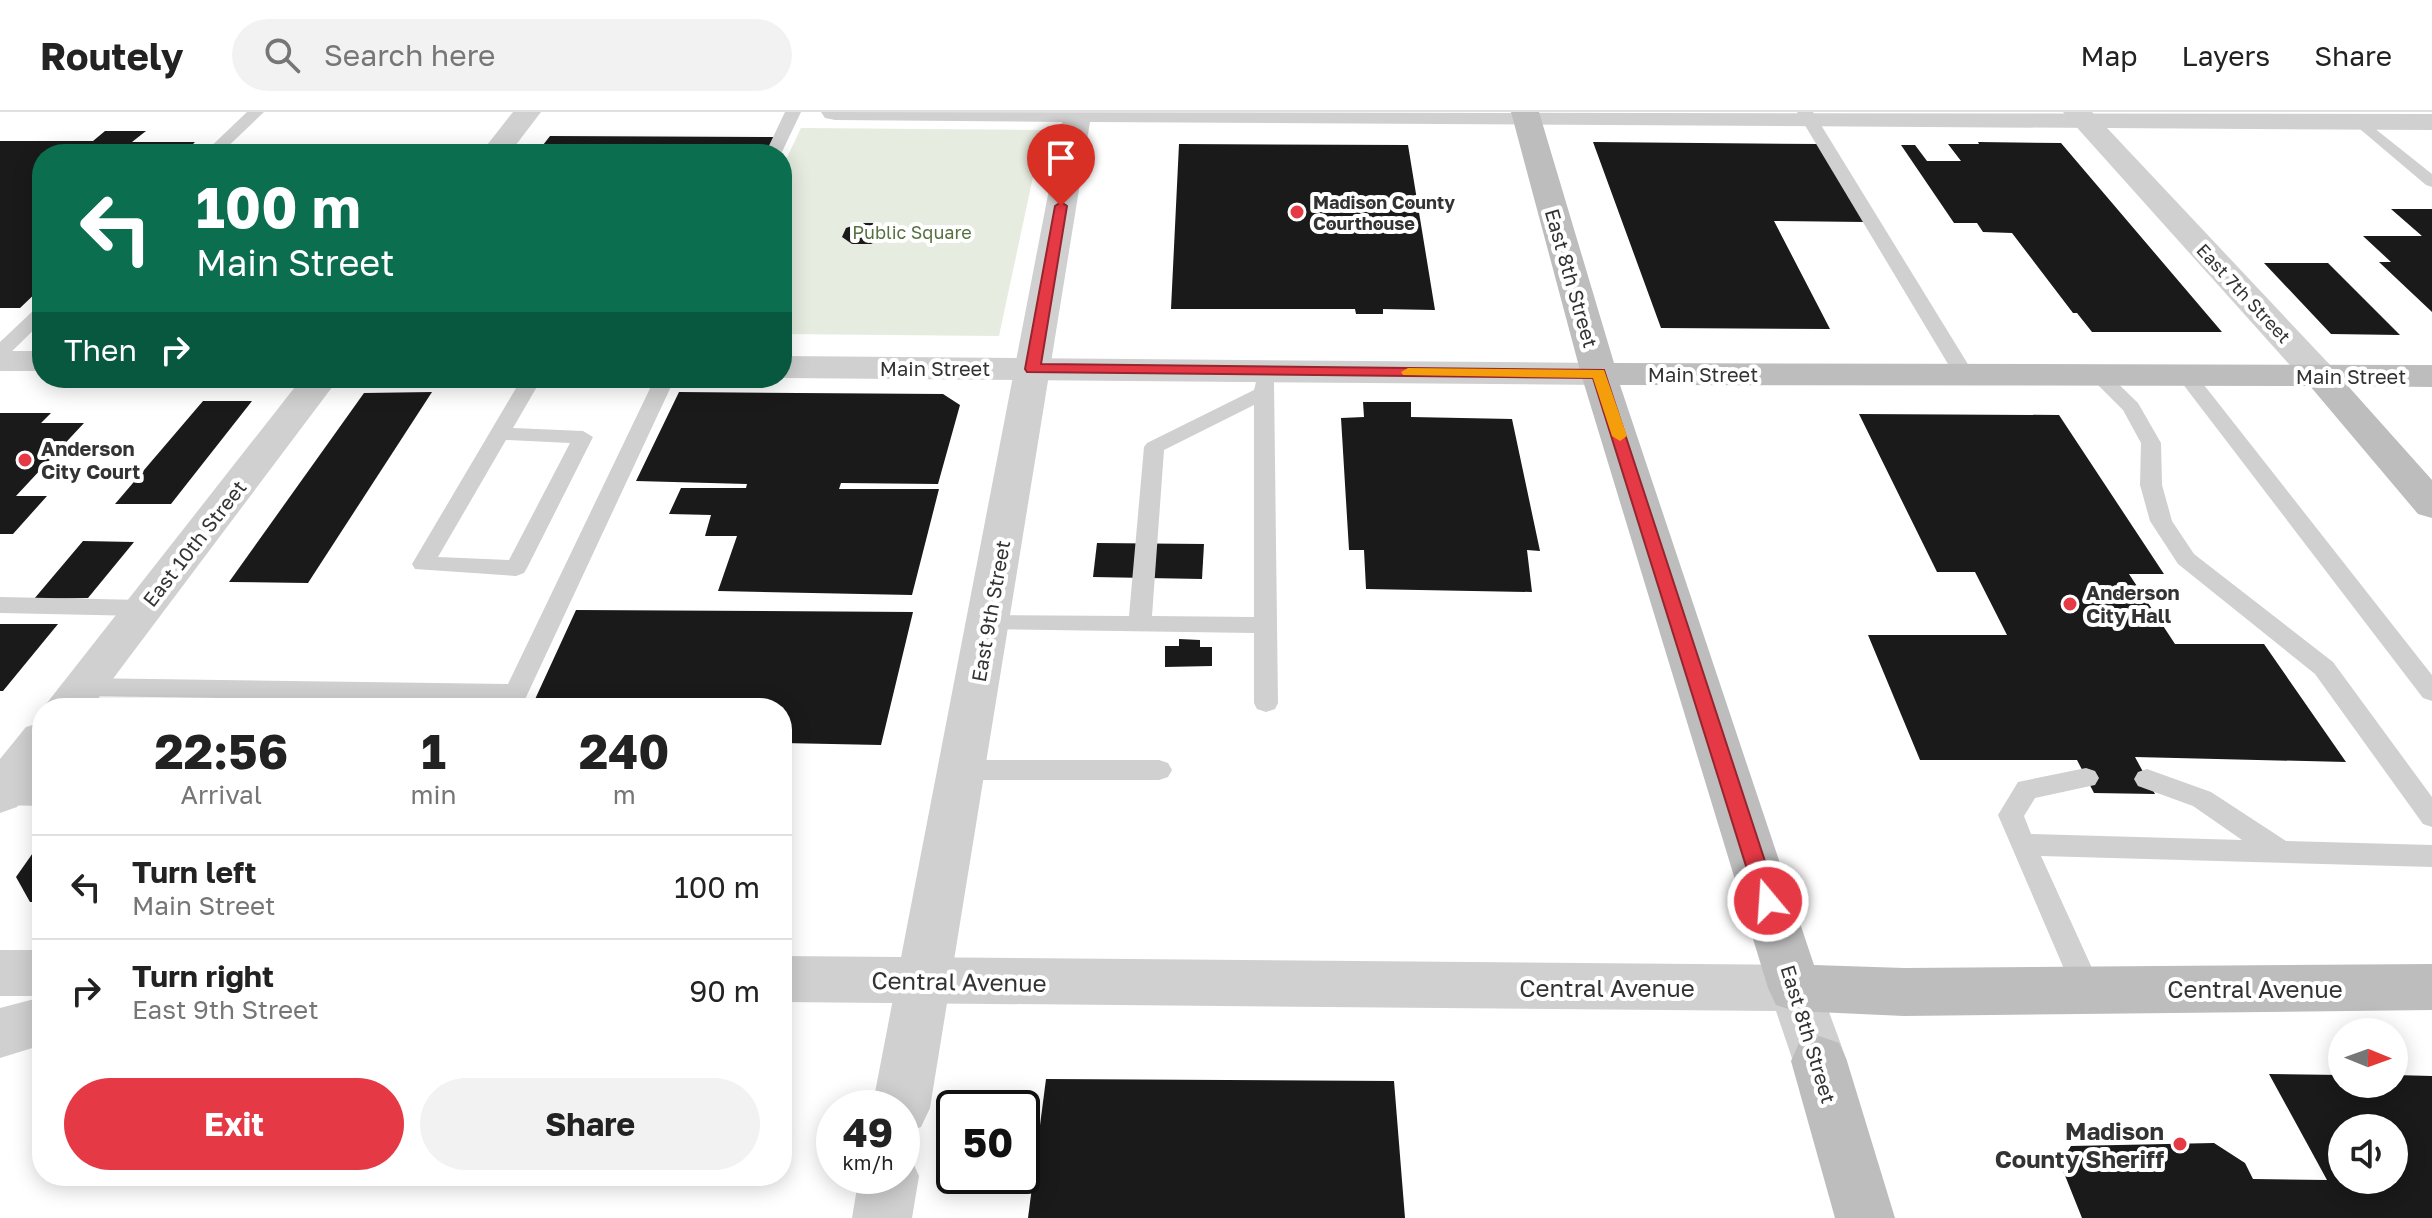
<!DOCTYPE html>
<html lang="en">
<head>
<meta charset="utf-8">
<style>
  :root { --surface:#fff; --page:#f2f2f2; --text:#222; --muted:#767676; --line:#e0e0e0; --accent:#e63946 }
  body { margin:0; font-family:"Golos Text",sans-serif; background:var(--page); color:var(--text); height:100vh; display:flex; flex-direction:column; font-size:30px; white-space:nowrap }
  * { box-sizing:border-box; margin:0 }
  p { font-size:26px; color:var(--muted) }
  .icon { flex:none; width:44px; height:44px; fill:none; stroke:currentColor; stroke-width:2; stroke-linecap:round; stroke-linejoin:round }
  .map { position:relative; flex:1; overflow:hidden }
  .details { position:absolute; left:32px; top:586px; width:760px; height:488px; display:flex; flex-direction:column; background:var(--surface); border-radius:32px; box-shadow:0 4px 20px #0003 }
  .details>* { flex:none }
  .banner { position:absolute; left:32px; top:32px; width:760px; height:244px; border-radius:32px; box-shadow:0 4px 20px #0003; background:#0b6e4f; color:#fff; overflow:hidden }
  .needle { width:52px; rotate:91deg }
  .tools { position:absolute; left:2328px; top:906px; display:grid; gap:16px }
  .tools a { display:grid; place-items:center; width:80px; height:80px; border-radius:50%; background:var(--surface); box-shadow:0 4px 20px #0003; font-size:40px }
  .speed { position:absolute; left:816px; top:978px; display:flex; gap:16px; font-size:40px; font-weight:700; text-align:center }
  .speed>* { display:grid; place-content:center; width:104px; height:104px; border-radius:50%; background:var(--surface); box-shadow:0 4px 20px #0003; line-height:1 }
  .speed small { font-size:20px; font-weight:400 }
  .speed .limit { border:4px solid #111; border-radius:12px; background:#fff; color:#111 }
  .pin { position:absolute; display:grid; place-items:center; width:68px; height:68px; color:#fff; margin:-82px -34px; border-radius:50% 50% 50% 0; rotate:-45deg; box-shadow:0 0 8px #0007 }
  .pin .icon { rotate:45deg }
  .me { position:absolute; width:88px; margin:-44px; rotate:342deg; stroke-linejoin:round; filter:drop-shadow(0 0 6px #0008) }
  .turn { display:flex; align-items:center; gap:28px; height:168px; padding:0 32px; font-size:36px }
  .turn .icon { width:104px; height:104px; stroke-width:2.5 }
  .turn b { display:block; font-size:56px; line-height:68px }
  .then { display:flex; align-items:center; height:76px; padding:0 32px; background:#0003; gap:16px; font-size:30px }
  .eta { display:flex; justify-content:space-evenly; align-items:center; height:136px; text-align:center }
  .eta b { font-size:48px; font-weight:700; line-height:56px }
  .action { display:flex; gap:16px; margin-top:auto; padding:16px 32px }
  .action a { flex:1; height:92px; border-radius:48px; background:var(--accent); color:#fff; font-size:32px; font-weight:700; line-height:92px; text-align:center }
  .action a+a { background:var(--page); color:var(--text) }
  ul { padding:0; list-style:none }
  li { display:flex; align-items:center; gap:24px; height:104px; padding:0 32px; border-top:2px solid var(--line) }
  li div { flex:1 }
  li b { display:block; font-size:30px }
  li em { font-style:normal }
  header { display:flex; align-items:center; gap:48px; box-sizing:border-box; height:112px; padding:0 40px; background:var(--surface); border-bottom:2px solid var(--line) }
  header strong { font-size:38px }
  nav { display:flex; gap:44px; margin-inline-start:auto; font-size:28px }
  .search { width:560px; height:72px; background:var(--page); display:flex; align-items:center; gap:20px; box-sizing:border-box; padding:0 28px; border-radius:44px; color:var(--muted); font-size:30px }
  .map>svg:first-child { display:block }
</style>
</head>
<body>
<header>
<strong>Routely</strong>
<div class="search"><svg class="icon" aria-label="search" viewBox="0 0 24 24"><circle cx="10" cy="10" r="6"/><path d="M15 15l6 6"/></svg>Search here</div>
<nav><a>Map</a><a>Layers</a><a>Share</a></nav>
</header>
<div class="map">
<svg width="2432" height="1106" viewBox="0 0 2432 1106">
  <rect width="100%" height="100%" fill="#fff"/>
  <polygon fill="#e6ecdf" points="801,16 1043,18 999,224 782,222 782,56"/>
  <g fill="#1a1a1a" fill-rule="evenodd">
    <polygon points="105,19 146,19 132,30 195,30 183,42 42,42 42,175 20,196 0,196 0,29 93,29"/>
    <polygon points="550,24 777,25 769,42 536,42"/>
    <polygon points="1593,30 1818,32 1865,110 1774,109 1830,217 1661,216"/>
    <polygon points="1978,30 2061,31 2222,220 2092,220 2077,201 2073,201 2012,121 1983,120 1977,111 1954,111 1901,33 1915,33 1927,49 1961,49 1948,32 1979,32"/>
    <polygon points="1179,32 1408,33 1435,198 1383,197 1383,202 1356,202 1355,197 1171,197"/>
    <polygon points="2391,97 2432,97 2432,200 2379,150 2391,150 2363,124 2422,124"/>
    <polygon points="861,111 878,111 887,117 883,126 871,132 852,132 842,125 846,116"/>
    <polygon points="2264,151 2328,151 2400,223 2331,222"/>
    <polygon points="432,280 308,471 229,470 364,281"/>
    <polygon points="679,280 943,282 960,293 938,372 841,371 839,377 939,377 912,483 718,479 737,424 705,424 711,403 669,402 681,376 746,376 747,372 636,369"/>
    <polygon points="203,289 252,289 171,392 115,392"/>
    <polygon points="1363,290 1411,290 1411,305 1512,307 1540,439 1527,438 1532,480 1366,477 1364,438 1349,438 1341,306 1364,305"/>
    <polygon points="0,301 51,301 41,311 84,311 16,384 47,384 13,422 0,422"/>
    <polygon points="1859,302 2059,303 2164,462 2129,462 2175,532 2264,532 2346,650 2135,645 2155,682 2094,681 2077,648 1920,648 1868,523 2007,523 1975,460 1937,460"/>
    <polygon points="83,429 134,430 88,486 34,487"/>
    <polygon points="1097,431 1204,432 1202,467 1093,465"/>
    <polygon points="576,498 913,500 881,633 782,631 782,596 531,596"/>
    <polygon points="0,512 58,512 3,579 0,579"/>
    <polygon points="1179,527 1200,528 1200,535 1212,535 1212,554 1165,555 1165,534 1179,534"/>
    <polygon points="42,728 42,790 30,790 16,765"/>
    <path d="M2269,962L2342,963V972H2394V963L2432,964V1106H2082L2060,1051L2071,1034L2214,1031L2245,1051L2253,1067L2327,1068ZM2342,1016H2394V1068H2342Z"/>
    <polygon points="1046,967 1394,969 1405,1106 1028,1106"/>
  </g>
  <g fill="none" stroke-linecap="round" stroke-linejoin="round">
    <g fill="#d0d0d0" fill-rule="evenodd">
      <polygon points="247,0 264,0 220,42 203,42"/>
      <polygon points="785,0 801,0 781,42 765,42"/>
      <polygon points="1797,0 1813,0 1974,262 1971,266 1964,268 1954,262"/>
      <polygon points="2359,4 2432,62 2432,75 2426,73 2354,12 2351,9"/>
      <polygon points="42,195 42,210 7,244 0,246 0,230 36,196"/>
      <polygon points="2098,257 2105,259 2138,291 2161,331 2162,373 2172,409 2194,442 2333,550 2432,685 2432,715 2423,712 2315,562 2178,452 2150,409 2140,373 2141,331 2123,298 2088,263"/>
      <polygon points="2186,257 2193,259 2432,563 2432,589 2423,586 2179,267 2176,263 2179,259"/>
      <path d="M1264,264L1274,270L1278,591L1275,597L1266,600L1257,597L1254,591V521L979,517L975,511L979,505L987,503L1129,504L1144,335L1147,331L1254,278L1257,266ZM1254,293V505L1152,504L1164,338Z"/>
      <path d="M522,266H542L513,316L583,319L593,325L527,456L524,461L516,464L415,457L412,452ZM506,328L570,331L509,448L438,445Z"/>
      <polygon points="655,266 675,266 521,596 499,596 500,590 82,584 73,581 70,575 73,569 82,566 508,572"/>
      <polygon points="0,485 143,488 151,490 155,496 151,502 143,504 0,501"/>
      <polygon points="961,648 1159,648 1168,651 1172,658 1168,665 1159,668 961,668 952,665 948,658 952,651"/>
      <polygon points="2086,656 2095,659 2099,666 2095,673 2035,686 2024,704 2031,722 2242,728 2193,694 2138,674 2134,667 2138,660 2147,657 2211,680 2286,729 2432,733 2432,755 2041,744 2102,878 2097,887 2087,891 2077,887 1998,703 2018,670"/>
      <polygon points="0,673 42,674 42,694 0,693"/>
    </g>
    <g fill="#d0d0d0" fill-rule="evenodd">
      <polygon points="513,0 541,0 509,42 480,42"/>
      <polygon points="821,0 2432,2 2432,18 1090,10 930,996 921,1015 902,1022 902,996 872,996 1062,10 835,8 825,6"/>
      <polygon points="302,266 339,266 91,596 43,596"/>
      <polygon points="42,610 42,661 17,695 0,701 0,647 26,615"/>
      <polygon points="42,885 42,933 0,946 0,896"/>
      <polygon points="902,1041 910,1044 919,1064 912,1106 852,1106 859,1064 902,1064"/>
    </g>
    <g fill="#d0d0d0" fill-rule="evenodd">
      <polygon points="2063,0 2092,0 2332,255 2337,263 2332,271 2319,274 2306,271"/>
      <rect x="0" y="239" width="42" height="20"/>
      <polygon points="782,244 1599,251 1612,254 1617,262 1612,270 1599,273 782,266"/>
      <rect x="0" y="838" width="42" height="46"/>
      <polygon points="782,844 1795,853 1814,859 1847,949 1839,967 1819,974 1799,967 1776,899 782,890"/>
    </g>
    <g fill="#bdbdbd" fill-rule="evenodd">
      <polygon points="1511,0 1539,0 1614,251 2432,253 2432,275 2348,274 2432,368 2432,406 2418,402 2310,274 1620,273 1814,853 1904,856 2432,852 2432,898 1904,904 1795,899 1776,893 1768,876 1581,262"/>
      <polygon points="1819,924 1839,931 1847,949 1895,1106 1835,1106 1791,949 1799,931"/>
    </g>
  </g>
  <polygon fill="#e63946" stroke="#96252e" stroke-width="2" points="1061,90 1067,94 1041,252 1604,258 1778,789 1775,795 1768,798 1760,795 1757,789 1593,266 1027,260 1025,257 1055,94"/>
  <polygon fill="#f59e0b" points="1408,256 1604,258 1627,324 1620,329 1612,324 1593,266 1403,263 1401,260"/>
  <g fill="#e63946" stroke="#fff" stroke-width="3">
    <circle cx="1297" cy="100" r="8"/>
    <circle cx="25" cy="348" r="8"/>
    <circle cx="2070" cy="492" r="8"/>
    <circle cx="2180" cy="1032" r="8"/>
  </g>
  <g text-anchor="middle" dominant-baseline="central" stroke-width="8" stroke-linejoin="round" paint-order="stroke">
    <g font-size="18" font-weight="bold" fill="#333" stroke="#fff" text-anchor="start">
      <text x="1313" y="90">Madison County<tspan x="1313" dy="21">Courthouse</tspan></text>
    </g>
    <g font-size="18" fill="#56703f" stroke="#fff">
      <text x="912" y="120">Public Square</text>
    </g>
    <g font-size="18" fill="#333" stroke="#fff">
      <text transform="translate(2244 181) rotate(47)">East 7th Street</text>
    </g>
    <g font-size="20" fill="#333" stroke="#fff">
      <text transform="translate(1572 166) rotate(74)">East 8th Street</text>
      <text x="935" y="256">Main Street</text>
      <text x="1703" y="262">Main Street</text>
      <text x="2351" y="264">Main Street</text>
      <text transform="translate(194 431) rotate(-52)">East 10th Street</text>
      <text transform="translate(990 499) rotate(-80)">East 9th Street</text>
      <text transform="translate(1809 922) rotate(73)">East 8th Street</text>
    </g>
    <g font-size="20" font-weight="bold" fill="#333" stroke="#fff" text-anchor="start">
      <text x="41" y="336">Anderson<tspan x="41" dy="23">City Court</tspan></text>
      <text x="2086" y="480">Anderson<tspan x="2086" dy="23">City Hall</tspan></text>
    </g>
    <g font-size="24" fill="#333" stroke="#fff">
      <text transform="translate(959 869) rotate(1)">Central Avenue</text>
      <text x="1607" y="875">Central Avenue</text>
      <text x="2255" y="876">Central Avenue</text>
    </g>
    <g font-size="24" font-weight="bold" fill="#333" stroke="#fff" text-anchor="end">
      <text x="2164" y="1018">Madison<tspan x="2164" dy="28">County Sheriff</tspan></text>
    </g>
  </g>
</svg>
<div class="tools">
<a><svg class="needle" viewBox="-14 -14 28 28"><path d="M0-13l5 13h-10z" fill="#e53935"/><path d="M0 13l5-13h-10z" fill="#767676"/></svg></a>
<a><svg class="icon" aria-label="sound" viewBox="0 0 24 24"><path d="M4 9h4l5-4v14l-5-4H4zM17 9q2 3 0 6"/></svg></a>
</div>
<div class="speed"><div>49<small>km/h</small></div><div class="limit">50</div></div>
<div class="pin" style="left:1061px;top:94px;background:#d93025"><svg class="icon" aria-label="arrive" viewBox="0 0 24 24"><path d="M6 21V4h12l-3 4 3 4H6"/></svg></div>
<svg class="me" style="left:1768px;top:789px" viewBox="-20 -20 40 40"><circle r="17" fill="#e63946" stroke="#fff" stroke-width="3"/><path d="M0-11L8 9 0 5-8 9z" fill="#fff"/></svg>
<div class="banner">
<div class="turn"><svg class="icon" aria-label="left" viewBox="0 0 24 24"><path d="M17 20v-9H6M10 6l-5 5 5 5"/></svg><div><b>100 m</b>Main Street</div></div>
<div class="then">Then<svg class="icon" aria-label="right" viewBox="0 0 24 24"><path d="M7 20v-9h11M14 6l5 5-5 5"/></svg></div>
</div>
<section class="details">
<div class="eta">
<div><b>22:56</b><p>Arrival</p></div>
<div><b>1</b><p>min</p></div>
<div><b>240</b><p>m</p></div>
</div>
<ul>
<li><svg class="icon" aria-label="left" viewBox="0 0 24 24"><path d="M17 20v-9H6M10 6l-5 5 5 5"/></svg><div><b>Turn left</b><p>Main Street</p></div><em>100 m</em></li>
<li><svg class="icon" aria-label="right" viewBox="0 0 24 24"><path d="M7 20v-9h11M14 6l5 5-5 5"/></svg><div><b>Turn right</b><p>East 9th Street</p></div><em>90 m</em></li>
</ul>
<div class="action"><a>Exit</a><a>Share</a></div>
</section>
</div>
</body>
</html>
